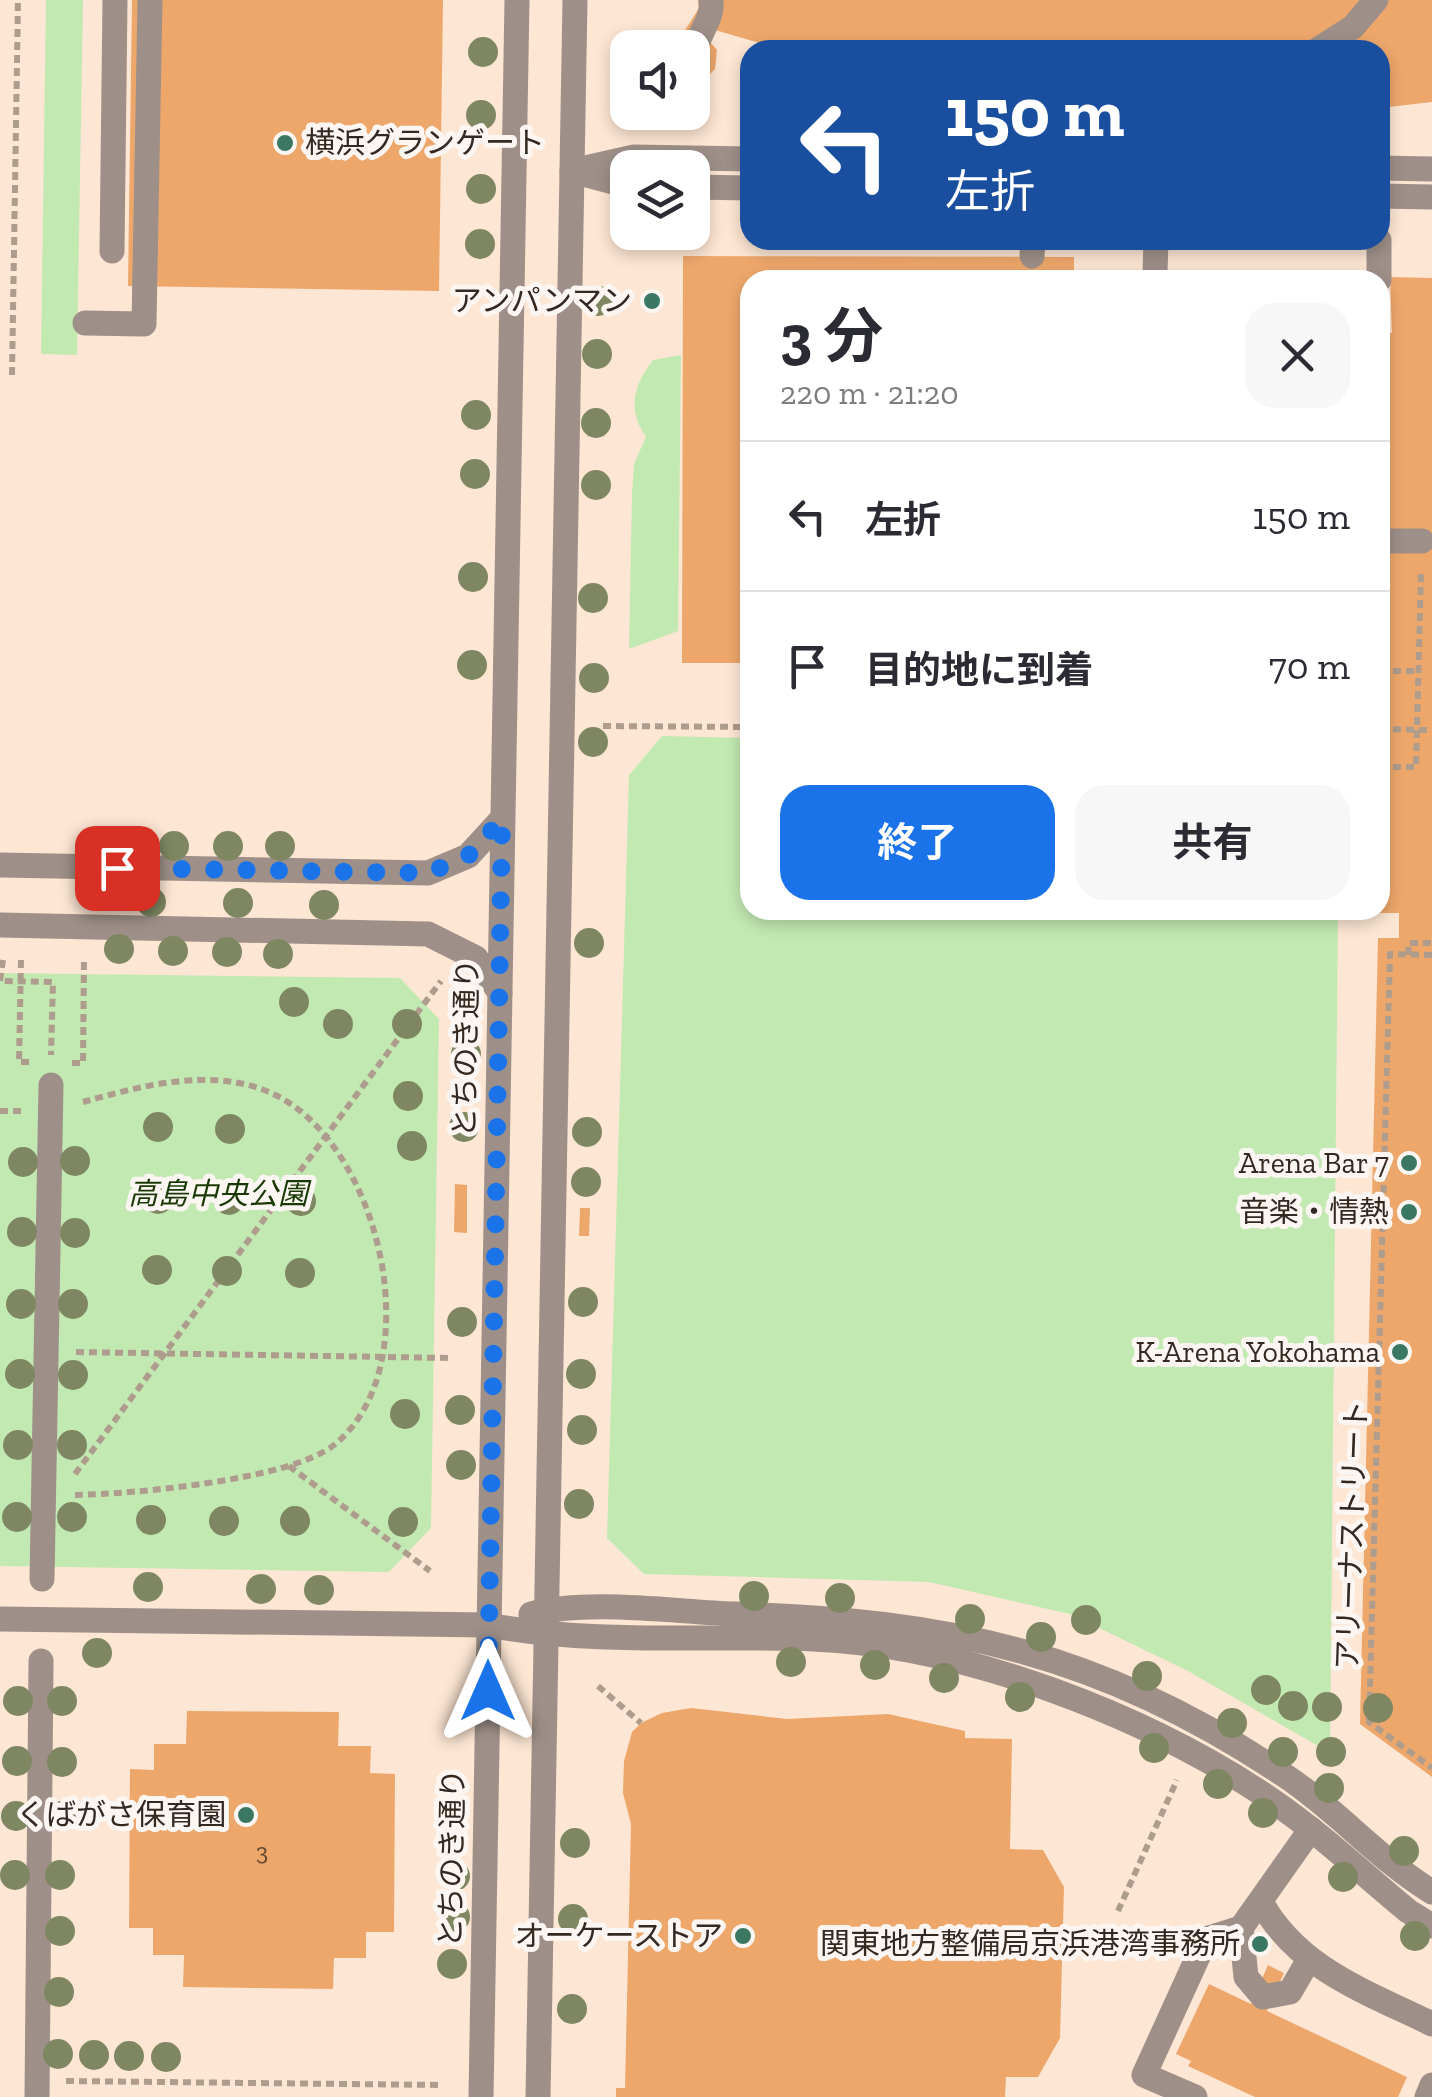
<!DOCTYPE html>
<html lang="ja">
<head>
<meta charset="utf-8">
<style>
  :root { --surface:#fff; --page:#f7f7f7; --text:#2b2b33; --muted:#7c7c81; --line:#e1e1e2; --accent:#1a73e8 }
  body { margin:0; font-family:"Zilla Slab","Noto Sans JP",serif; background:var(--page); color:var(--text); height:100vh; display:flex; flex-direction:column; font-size:38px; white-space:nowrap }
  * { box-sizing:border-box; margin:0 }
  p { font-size:32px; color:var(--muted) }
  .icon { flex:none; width:55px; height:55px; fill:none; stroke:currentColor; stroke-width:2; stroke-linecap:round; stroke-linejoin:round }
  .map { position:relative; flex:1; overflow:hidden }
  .panel { position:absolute; left:740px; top:270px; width:650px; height:650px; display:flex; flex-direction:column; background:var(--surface); border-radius:30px; box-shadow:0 5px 15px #0003 }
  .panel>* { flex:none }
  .hud { position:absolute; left:740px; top:40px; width:650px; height:210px; border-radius:30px; box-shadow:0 5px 15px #0003; background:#1a4fa0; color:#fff; overflow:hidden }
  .fabs { position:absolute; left:610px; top:30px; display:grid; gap:20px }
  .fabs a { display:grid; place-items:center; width:100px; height:100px; border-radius:20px; background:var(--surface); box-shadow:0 5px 15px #0003; font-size:50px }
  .pin { position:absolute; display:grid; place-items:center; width:85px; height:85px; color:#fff; margin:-42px; border-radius:20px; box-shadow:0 5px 15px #0006 }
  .me { position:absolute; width:110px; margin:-55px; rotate:0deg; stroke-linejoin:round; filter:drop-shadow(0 0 8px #0008) }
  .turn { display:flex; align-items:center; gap:35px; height:210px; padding:0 40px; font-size:45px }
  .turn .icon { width:130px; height:130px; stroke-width:2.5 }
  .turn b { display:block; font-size:70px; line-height:85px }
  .round { display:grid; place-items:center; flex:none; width:105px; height:105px; border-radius:30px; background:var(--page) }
  .overview { display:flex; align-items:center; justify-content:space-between; height:170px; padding:0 40px }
  h1 { font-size:60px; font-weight:700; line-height:75px }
  .action { display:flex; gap:20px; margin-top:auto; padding:20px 40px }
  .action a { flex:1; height:115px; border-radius:30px; background:var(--accent); color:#fff; font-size:40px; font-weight:700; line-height:115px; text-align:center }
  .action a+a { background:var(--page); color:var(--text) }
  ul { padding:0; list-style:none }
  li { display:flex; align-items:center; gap:30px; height:150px; padding:0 40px; border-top:2px solid var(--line) }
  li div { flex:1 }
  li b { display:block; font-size:38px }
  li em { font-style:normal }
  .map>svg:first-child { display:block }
</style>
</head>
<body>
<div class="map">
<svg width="1432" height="2097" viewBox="0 0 1432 2097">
  <rect width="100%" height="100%" fill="#fde6d3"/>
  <g fill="#c3e9b3">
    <polygon points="46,0 83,0 77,355 41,354"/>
    <path d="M681,355L678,631L629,649L632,494L634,464L646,437C627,409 633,386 653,360Z"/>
    <polygon points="662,736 750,738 750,910 1338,910 1330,1753 1188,1671 1070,1614 929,1582 644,1574 607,1538 629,775"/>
    <polygon points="0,973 400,978 439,1019 431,1528 389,1572 0,1566"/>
  </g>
  <g fill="#eea76b">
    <polygon points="132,0 443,0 439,291 128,286"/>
    <polygon points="698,0 1432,0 1432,102 1380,108 1380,50 784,50 715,30 710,42 717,50 715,69 704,80 692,81 692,48 674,48 699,8"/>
    <polygon points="683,256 1074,257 1074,280 750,280 750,663 682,663"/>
    <polygon points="1390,277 1432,278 1432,1777 1360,1724 1378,938 1399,938 1399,913 1380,913 1380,749 1387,749 1390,625 1380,625 1380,333 1392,333"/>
    <polygon points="455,1184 467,1185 467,1233 454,1232"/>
    <polygon points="580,1208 590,1208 589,1236 579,1236"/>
    <polygon points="691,1708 787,1719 888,1714 965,1731 965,1738 1012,1739 1010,1849 1043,1850 1064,1887 1060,2038 1038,2077 1006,2077 1005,2097 616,2097 616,2088 625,2088 631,1824 623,1793 624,1761 632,1732 641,1723 662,1713"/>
    <polygon points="187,1711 339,1712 338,1746 371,1746 370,1773 395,1774 394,1932 366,1932 366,1958 334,1958 333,1989 183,1987 184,1955 153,1955 153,1928 129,1928 130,1769 154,1770 154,1744 186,1744"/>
    <polygon points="1268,1965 1284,1973 1267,2011 1407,2077 1398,2097 1255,2097 1188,2066 1191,2061 1176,2054 1209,1984 1251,2004"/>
  </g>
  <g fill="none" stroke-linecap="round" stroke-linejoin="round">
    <g stroke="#ae9c8d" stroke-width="6" stroke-dasharray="8 5" stroke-linecap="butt">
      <polyline points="12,375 18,0"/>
      <polyline points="1380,671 1417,671"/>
      <polyline points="603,726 750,727"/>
      <polyline points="1380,729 1432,730"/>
      <polyline points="1380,767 1416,767 1421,572"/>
      <polyline points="1408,955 1409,943 1432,943"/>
      <polyline points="1432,955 1390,954 1369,1722 1432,1768"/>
      <polyline points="3,960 0,981 53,982 51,1055"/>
      <polyline points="21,960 19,1062 29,1062"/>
      <polyline points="72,1063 83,1063 84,961"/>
      <polyline points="0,1111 22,1111"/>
      <polyline points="76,1352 450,1358"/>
      <polyline points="289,1466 430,1571"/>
      <polyline points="75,1474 441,981"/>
      <path d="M75,1495C133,1494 290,1480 334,1445C433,1365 380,1139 269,1092C210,1067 141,1086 83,1102"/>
      <polyline points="598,1686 641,1723"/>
      <polyline points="1118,1911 1177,1780"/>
      <polyline points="66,2081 442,2085"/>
    </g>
    <g stroke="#9e9089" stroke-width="25">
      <polyline points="1317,50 1353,27 1376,0"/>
      <path d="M695,59C694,36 714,21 711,0"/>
      <polyline points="1380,168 1432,169"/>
      <polyline points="572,171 634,157 750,159"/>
      <polyline points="579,173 628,186"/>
      <polyline points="692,187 750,188"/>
      <polyline points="1380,196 1432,197"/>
      <polyline points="1379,240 1379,280"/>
      <polyline points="112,251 115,0"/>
      <polyline points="1032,256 1033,240"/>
      <polyline points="1155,272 1156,240"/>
      <polyline points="85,323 144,324 150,0"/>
      <polyline points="1380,541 1422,541"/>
      <polyline points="0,865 428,873 468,856 502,819"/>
      <polyline points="0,925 428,934 476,958 500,993"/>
      <polyline points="42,1579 51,1085"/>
      <path d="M531,1614C589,1599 675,1612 735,1614C949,1620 1104,1654 1284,1775C1337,1810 1378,1859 1432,1892"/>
      <path d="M0,1619L488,1625C595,1645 704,1635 813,1639C965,1645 1148,1716 1273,1801C1321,1834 1363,1874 1408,1911L1432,1926"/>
      <path d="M1261,1902C1298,1969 1367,1992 1432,2024"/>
      <polyline points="1241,1928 1246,1977 1263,1997 1290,1992 1308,1961"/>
      <polyline points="37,2097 41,1661"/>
      <polyline points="481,2097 517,0"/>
      <polyline points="538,2097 575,0"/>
      <polyline points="1195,2097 1144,2075 1206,1939 1241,1928 1311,1829"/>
      <polyline points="1427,2097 1432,2085"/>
    </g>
  </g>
  <g fill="#7f8762">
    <circle cx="483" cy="52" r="15"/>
    <circle cx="481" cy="115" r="15"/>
    <circle cx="481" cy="189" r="15"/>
    <circle cx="480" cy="244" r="15"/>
    <circle cx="598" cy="301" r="15"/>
    <circle cx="597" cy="354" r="15"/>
    <circle cx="476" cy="415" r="15"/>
    <circle cx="596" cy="423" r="15"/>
    <circle cx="475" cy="474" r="15"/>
    <circle cx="596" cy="485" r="15"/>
    <circle cx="473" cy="577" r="15"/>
    <circle cx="593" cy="598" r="15"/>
    <circle cx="472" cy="665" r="15"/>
    <circle cx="594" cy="678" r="15"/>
    <circle cx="593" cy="742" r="15"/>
    <circle cx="121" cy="844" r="15"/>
    <circle cx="174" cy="846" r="15"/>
    <circle cx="228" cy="846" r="15"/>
    <circle cx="280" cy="846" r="15"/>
    <circle cx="151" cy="902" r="15"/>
    <circle cx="238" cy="903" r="15"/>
    <circle cx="324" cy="905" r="15"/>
    <circle cx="589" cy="943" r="15"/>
    <circle cx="119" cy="949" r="15"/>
    <circle cx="173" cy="951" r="15"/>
    <circle cx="227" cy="952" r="15"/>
    <circle cx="278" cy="954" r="15"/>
    <circle cx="294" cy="1002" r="15"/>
    <circle cx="338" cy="1024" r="15"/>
    <circle cx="407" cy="1024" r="15"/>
    <circle cx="466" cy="1054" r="15"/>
    <circle cx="408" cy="1096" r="15"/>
    <circle cx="158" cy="1127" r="15"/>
    <circle cx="464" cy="1127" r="15"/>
    <circle cx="230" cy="1129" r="15"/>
    <circle cx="587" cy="1132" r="15"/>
    <circle cx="412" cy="1146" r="15"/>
    <circle cx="75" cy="1161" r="15"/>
    <circle cx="23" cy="1162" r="15"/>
    <circle cx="586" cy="1182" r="15"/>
    <circle cx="158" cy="1199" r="15"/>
    <circle cx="229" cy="1200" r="15"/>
    <circle cx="301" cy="1201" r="15"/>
    <circle cx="22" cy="1232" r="15"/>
    <circle cx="75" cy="1233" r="15"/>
    <circle cx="157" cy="1270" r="15"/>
    <circle cx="227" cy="1271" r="15"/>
    <circle cx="300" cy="1273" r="15"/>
    <circle cx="583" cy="1302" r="15"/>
    <circle cx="21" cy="1304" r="15"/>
    <circle cx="73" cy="1304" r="15"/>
    <circle cx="462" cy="1322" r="15"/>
    <circle cx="20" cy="1374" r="15"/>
    <circle cx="581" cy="1374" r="15"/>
    <circle cx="73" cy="1375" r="15"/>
    <circle cx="460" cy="1410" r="15"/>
    <circle cx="405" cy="1414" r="15"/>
    <circle cx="582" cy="1430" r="15"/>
    <circle cx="18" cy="1445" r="15"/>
    <circle cx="72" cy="1445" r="15"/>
    <circle cx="461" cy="1465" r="15"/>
    <circle cx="579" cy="1504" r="15"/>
    <circle cx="17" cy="1517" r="15"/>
    <circle cx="72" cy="1517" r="15"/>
    <circle cx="151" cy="1520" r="15"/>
    <circle cx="224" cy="1521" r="15"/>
    <circle cx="295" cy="1521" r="15"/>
    <circle cx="403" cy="1522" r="15"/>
    <circle cx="148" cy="1587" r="15"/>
    <circle cx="261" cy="1589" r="15"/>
    <circle cx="319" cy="1590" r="15"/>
    <circle cx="754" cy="1596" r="15"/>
    <circle cx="840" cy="1598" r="15"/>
    <circle cx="970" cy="1619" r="15"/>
    <circle cx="1086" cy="1620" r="15"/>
    <circle cx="1041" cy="1637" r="15"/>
    <circle cx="97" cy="1653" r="15"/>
    <circle cx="791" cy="1662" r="15"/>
    <circle cx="875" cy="1665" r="15"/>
    <circle cx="1147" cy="1676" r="15"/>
    <circle cx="944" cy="1678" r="15"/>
    <circle cx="1266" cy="1690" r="15"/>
    <circle cx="1020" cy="1697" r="15"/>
    <circle cx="18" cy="1701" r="15"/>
    <circle cx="62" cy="1701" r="15"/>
    <circle cx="1293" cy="1706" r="15"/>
    <circle cx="1327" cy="1707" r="15"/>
    <circle cx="1378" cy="1708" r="15"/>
    <circle cx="1232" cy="1723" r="15"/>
    <circle cx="1154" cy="1748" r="15"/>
    <circle cx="1283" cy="1752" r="15"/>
    <circle cx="1331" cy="1752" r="15"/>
    <circle cx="17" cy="1761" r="15"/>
    <circle cx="62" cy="1762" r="15"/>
    <circle cx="1218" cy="1784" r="15"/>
    <circle cx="1329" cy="1788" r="15"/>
    <circle cx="1263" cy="1813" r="15"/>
    <circle cx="16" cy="1816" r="15"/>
    <circle cx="61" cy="1816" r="15"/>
    <circle cx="575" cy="1843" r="15"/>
    <circle cx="1404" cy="1851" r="15"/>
    <circle cx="15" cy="1875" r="15"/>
    <circle cx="60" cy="1875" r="15"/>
    <circle cx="455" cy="1876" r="15"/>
    <circle cx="1343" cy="1877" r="15"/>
    <circle cx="455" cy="1917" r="15"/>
    <circle cx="573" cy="1919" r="15"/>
    <circle cx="60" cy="1931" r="15"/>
    <circle cx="1415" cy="1936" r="15"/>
    <circle cx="452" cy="1964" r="15"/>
    <circle cx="59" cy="1992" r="15"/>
    <circle cx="572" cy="2009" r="15"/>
    <circle cx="58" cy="2054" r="15"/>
    <circle cx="94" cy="2055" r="15"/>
    <circle cx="129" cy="2056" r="15"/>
    <circle cx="166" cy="2057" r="15"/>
  </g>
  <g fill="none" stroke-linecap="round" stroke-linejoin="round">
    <polyline stroke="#1a73e8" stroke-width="18" stroke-dasharray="0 32.4" points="117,868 428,873 468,856 502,819 488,1691"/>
  </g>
  <g fill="#3a7864" stroke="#fcf6f2" stroke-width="4">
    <circle cx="285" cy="143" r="10"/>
    <circle cx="652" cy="301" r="10"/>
    <circle cx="1409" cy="1163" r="10"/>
    <circle cx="1409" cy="1212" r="10"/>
    <circle cx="1400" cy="1352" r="10"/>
    <circle cx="246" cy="1815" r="10"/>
    <circle cx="743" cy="1936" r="10"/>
    <circle cx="1260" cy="1944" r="10"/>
  </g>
  <g text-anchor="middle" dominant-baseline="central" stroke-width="10" stroke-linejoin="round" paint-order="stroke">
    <g font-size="25" fill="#624833">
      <text x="262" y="1851">3</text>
    </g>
    <g font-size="30" fill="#342920" stroke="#fcf6f2" text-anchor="end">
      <text x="305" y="143" text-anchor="start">横浜グランゲート</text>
      <text x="632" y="301">アンパンマン</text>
      <text x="1389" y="1163">Arena Bar 7</text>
      <text x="1389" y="1212">音楽・情熱</text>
      <text x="1380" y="1352">K-Arena Yokohama</text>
      <text x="226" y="1815">くばがさ保育園</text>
      <text x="723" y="1936">オーケーストア</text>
      <text x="1240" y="1944">関東地方整備局京浜港湾事務所</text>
    </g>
    <g font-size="30" fill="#342920" stroke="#fcf6f2">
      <text transform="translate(466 1048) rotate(-89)">とちのき通り</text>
      <text transform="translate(1352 1535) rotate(-88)">アリーナストリート</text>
      <text transform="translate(452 1858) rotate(-89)">とちのき通り</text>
    </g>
    <g font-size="30" font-style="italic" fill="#183905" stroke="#fcf6f2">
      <text x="218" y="1194">高島中央公園</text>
    </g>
  </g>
</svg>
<div class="fabs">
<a><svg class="icon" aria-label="sound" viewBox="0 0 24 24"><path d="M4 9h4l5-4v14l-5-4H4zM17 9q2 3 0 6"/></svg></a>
<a><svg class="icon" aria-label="layers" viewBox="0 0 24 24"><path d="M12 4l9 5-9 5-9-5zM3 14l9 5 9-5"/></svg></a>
</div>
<div class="pin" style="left:117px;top:868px;background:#d93025"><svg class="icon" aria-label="arrive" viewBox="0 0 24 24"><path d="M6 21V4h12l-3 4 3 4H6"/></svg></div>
<svg class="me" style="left:488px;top:1691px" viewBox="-20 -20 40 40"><path d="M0-17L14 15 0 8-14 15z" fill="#1a73e8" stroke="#fff" stroke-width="4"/></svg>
<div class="hud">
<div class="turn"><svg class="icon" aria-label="left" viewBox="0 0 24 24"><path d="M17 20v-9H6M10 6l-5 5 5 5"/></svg><div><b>150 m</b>左折</div></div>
</div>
<section class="panel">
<div class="overview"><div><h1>3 分</h1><p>220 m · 21:20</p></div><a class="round"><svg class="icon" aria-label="close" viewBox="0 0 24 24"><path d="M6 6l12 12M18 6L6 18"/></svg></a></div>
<ul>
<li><svg class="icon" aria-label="left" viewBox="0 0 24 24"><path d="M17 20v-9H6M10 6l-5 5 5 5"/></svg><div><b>左折</b></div><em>150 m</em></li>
<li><svg class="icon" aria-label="arrive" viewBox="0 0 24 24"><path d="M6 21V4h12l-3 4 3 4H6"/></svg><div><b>目的地に到着</b></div><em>70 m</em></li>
</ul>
<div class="action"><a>終了</a><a>共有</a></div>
</section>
</div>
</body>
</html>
